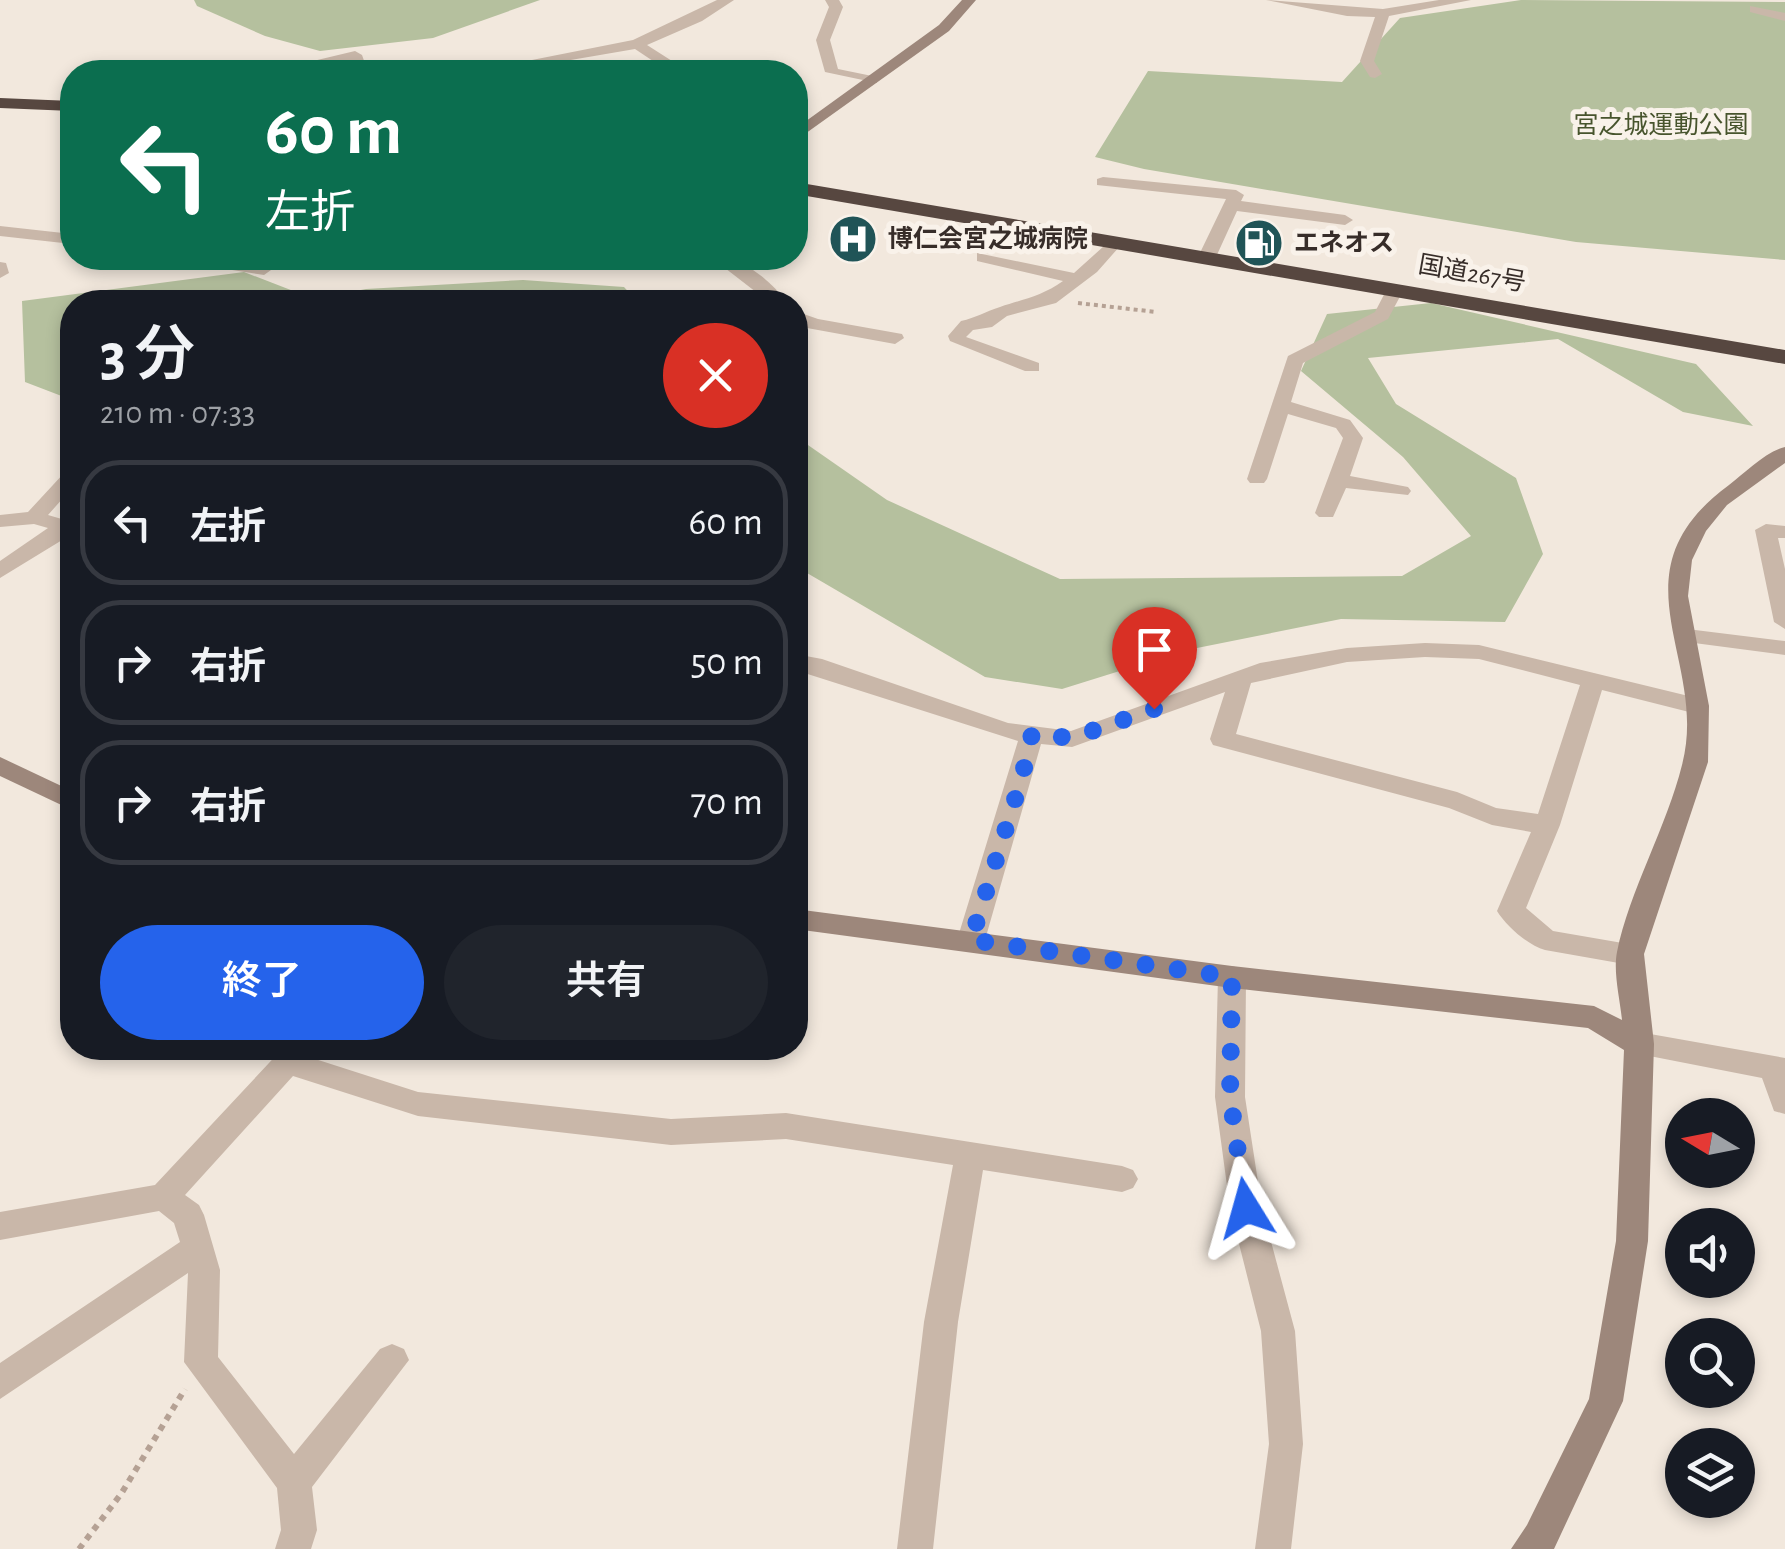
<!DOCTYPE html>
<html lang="ja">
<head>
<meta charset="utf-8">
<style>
  :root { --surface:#171b24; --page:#20242c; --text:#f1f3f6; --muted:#9ea1a6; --line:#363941; --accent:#2563eb }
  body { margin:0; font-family:"Alegreya Sans","Noto Sans JP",sans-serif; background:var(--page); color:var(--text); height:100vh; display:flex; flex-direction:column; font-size:38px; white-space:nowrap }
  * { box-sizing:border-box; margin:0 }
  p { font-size:32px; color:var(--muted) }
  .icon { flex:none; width:55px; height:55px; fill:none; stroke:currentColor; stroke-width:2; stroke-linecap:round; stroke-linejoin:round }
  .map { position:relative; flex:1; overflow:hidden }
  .drawer { position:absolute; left:60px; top:290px; width:748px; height:770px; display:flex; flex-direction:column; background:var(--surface); border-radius:40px; box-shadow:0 5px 15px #0003 }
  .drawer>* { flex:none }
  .top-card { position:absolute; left:60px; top:60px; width:748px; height:210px; border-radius:40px; box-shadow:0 5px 15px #0003; background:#0b6e4f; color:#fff; overflow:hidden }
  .needle { width:65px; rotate:280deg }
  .tools { position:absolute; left:1665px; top:1098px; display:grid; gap:20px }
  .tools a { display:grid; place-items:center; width:90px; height:90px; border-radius:50%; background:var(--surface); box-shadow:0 5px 15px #0003; font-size:50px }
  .pin { position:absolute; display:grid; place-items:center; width:85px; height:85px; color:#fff; margin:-102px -42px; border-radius:50% 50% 50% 0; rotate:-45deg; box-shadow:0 0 10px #0007 }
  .pin .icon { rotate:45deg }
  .me { position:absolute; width:110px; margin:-55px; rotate:352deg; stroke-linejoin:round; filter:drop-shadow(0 0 8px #0008) }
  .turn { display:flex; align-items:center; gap:35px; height:210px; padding:0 40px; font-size:45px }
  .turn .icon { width:130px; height:130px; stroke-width:2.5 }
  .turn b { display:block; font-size:70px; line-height:85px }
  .round { display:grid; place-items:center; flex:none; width:105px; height:105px; border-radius:52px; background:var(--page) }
  .headline { display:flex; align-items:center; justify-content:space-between; height:170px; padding:0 40px }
  h1 { font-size:60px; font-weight:600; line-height:75px }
  .button { display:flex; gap:20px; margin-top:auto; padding:20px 40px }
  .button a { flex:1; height:115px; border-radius:60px; background:var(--accent); color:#fff; font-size:40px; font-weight:600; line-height:115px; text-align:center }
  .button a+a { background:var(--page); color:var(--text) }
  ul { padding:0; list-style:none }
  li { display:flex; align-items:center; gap:30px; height:125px; margin:0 20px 15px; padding:0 20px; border:5px solid var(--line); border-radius:40px }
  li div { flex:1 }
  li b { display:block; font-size:38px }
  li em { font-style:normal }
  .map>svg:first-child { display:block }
</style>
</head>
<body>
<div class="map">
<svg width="1785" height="1549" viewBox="0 0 1785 1549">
  <rect width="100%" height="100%" fill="#f2e8dd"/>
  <g fill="#b5c09e">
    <polygon points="194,0 540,0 433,38 320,51 265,36 197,6"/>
    <polygon points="1521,0 1785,2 1785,260 1576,242 1144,169 1095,157 1148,71 1342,82 1400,18"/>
    <polygon points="244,272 314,299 366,289 523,280 624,287 638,302 72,302 72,400 25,382 22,301"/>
    <polygon points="1431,303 1696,364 1753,426 1683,412 1558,339 1368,358 1396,404 1516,478 1543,554 1505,622 1341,619 1187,650 1062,689 985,677 795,566 795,436 887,500 1060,579 1402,576 1471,536 1403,457 1301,371 1327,314"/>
  </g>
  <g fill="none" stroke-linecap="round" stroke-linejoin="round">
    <polyline stroke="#b5a194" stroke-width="4" stroke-dasharray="4 4" stroke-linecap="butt" points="1078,303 1156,312"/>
    <polyline stroke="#b5a194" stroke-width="6" stroke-dasharray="6 6" stroke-linecap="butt" points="79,1549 121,1494 185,1389"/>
    <g fill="#c9b7a9" fill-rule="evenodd">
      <polygon points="717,0 734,0 702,21 647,45 672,61 672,67 662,67 635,49 500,72 471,72 633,40"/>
      <polygon points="825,0 839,0 843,7 830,40 838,69 877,77 877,83 825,72 816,40 829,7"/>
      <polygon points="1266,0 1383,9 1439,0 1471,0 1389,16 1374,61 1382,74 1375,78 1370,77 1360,61 1375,17 1347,16"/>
      <polygon points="1750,6 1785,13 1785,21 1750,12"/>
      <polygon points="355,51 362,55 368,72 354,72 350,60 295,71 288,67"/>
      <polygon points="1103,177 1236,190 1244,195 1241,201 1345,215 1353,220 1345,225 1237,211 1216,257 1207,262 1198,257 1226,199 1097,185 1097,179"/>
      <polygon points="0,226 72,234 72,244 0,236"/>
      <path d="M1114,237L1123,242L1120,246L1097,272L1056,303L1007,316L992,327L973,330L966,337L1039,363V371H1025L950,341L948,336L961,321C976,318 986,311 1000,307C1024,299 1042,296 1063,281L977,261V253L1074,273Z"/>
      <polygon points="179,258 218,258 260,264 269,258 288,258 264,275 188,263"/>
      <path d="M712,258C742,256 769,279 787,302H769Z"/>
      <polygon points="0,262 6,263 9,273 0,278"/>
      <polygon points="1395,284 1404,289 1388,319 1303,363 1291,402 1350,420 1363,438 1350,476 1408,487 1411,491 1408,495 1346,488 1333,517 1319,517 1315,513 1343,438 1336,428 1288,414 1267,479 1264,483 1250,483 1247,479 1288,356 1375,312 1389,285"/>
      <polygon points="795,311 818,319 902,334 904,338 895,344 807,328 795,323"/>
      <polygon points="72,470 72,488 48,515 72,522 72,534 0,578 0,561 48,528 34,524 0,527 0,515 28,512 65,472"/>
      <polygon points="1766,524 1785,526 1785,538 1778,538 1785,569 1785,629 1774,622 1755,530"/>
      <polygon points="1687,629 1785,641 1785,655 1679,641 1676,636"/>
      <path d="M1425,643L1479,645L1705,700L1709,706L1697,714L1602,690L1560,825L1526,908L1553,931L1640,946L1644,954L1640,962L1630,965L1545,950C1528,945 1507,927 1497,911L1531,832L1492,825L1449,808L1213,745L1210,739L1225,692L1072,747L1041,744L985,940L981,947L971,950L961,947L957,940L1018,741L795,670V654L822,659L1008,723L1071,731L1260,663L1347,648ZM1425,657L1479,659L1580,685L1538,814L1496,808L1457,792L1236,734L1251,683L1347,662Z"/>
      <polygon points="1232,966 1242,969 1246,977 1245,1097 1262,1208 1295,1331 1303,1444 1291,1549 1255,1549 1269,1444 1261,1331 1230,1208 1215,1097 1218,977 1222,969"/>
      <polygon points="1639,1032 1785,1058 1785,1114 1774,1111 1762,1078 1629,1052 1624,1044 1629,1036"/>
      <polygon points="283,1048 314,1048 309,1057 418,1092 671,1119 786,1113 1122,1166 1133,1170 1138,1179 1133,1188 1122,1192 983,1170 958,1322 933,1549 897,1549 924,1322 953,1165 786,1139 671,1145 418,1116 293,1076 185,1195 199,1205 204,1215 220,1270 218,1357 294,1454 380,1349 392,1344 404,1349 409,1360 312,1487 317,1530 311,1549 275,1549 281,1530 277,1488 184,1362 188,1273 0,1399 0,1363 180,1242 174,1223 159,1211 0,1240 0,1212 155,1185"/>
    </g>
    <g fill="#9d877b" fill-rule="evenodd">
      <polygon points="962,0 976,0 949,31 795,141 795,129 939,25"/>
      <path d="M1785,447V463L1727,505L1706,531L1692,560L1688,596L1709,706L1708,762L1644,954L1654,1044L1648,1241L1623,1401L1554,1549H1511L1527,1525L1589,1399L1616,1241L1624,1050L1588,1028L1232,988L795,929V909L1232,966L1594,1006L1622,1020C1620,999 1613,972 1617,952C1629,892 1667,826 1682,765C1710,659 1608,574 1729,485C1745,473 1765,452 1785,447Z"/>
      <polygon points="0,757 72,791 72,810 0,776"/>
    </g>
    <g fill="#574740" fill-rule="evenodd">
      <polygon points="0,98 72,101 72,111 0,108"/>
      <polygon points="795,182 1785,350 1785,364 795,194"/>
    </g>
  </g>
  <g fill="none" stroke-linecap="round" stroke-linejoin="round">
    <polyline stroke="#2563eb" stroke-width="18" stroke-dasharray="0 32.4" points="1154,709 1072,738 1032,734 1022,777 971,940 1232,977 1230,1096 1246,1208"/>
  </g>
  <defs>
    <g id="hospital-disc" transform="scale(2.5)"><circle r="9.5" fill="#205457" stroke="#f9f2ea"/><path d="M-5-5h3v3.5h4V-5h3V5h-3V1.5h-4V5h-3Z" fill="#fff"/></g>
    <g id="fuel-disc" transform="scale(2.5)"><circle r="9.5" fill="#205457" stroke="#f9f2ea"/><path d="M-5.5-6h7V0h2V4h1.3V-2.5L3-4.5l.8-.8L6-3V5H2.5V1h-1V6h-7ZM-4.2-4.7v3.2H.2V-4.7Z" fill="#fff"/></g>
  </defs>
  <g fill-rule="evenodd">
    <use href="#hospital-disc" x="853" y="239"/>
    <use href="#fuel-disc" x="1259" y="243"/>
  </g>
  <g text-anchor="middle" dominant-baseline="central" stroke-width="10" stroke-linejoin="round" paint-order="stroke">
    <g font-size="25" fill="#47542d" stroke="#f9f2ea">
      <text x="1661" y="125">宮之城運動公園</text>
    </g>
    <g font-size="25" font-weight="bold" fill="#372d29" stroke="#f9f2ea" text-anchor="start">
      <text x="888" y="239">博仁会宮之城病院</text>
      <text x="1294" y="243">エネオス</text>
    </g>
    <g font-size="25" fill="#372d29" stroke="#f9f2ea">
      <text transform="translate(1472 274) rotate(10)">国道267号</text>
    </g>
  </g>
</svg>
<div class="tools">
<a><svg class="needle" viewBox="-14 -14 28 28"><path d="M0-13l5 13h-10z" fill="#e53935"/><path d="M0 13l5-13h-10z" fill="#9ea1a6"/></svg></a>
<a><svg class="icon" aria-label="sound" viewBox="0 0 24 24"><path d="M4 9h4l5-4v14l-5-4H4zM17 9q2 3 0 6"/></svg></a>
<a><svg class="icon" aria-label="search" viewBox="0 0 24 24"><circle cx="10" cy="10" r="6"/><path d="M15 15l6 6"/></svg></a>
<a><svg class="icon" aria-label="layers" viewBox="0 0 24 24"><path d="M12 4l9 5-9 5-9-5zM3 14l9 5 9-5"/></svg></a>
</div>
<div class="pin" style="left:1154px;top:709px;background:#d93025"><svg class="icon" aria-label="arrive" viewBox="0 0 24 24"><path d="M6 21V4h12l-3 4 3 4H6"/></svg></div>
<svg class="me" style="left:1246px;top:1208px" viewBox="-20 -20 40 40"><path d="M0-17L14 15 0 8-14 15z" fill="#2563eb" stroke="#fff" stroke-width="4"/></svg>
<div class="top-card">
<div class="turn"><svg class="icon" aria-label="left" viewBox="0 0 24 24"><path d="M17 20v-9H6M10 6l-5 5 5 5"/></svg><div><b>60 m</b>左折</div></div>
</div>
<section class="drawer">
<div class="headline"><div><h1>3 分</h1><p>210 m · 07:33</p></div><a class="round" style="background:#d93025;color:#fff"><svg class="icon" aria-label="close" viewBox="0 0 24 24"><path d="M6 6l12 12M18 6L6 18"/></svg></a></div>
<ul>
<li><svg class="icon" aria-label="left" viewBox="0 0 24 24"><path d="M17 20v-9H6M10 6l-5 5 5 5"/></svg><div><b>左折</b></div><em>60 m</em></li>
<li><svg class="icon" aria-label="right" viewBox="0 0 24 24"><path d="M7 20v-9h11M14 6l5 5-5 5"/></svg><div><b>右折</b></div><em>50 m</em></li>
<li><svg class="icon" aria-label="right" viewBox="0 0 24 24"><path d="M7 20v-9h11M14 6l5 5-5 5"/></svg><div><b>右折</b></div><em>70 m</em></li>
</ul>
<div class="button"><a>終了</a><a>共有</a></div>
</section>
</div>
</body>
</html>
